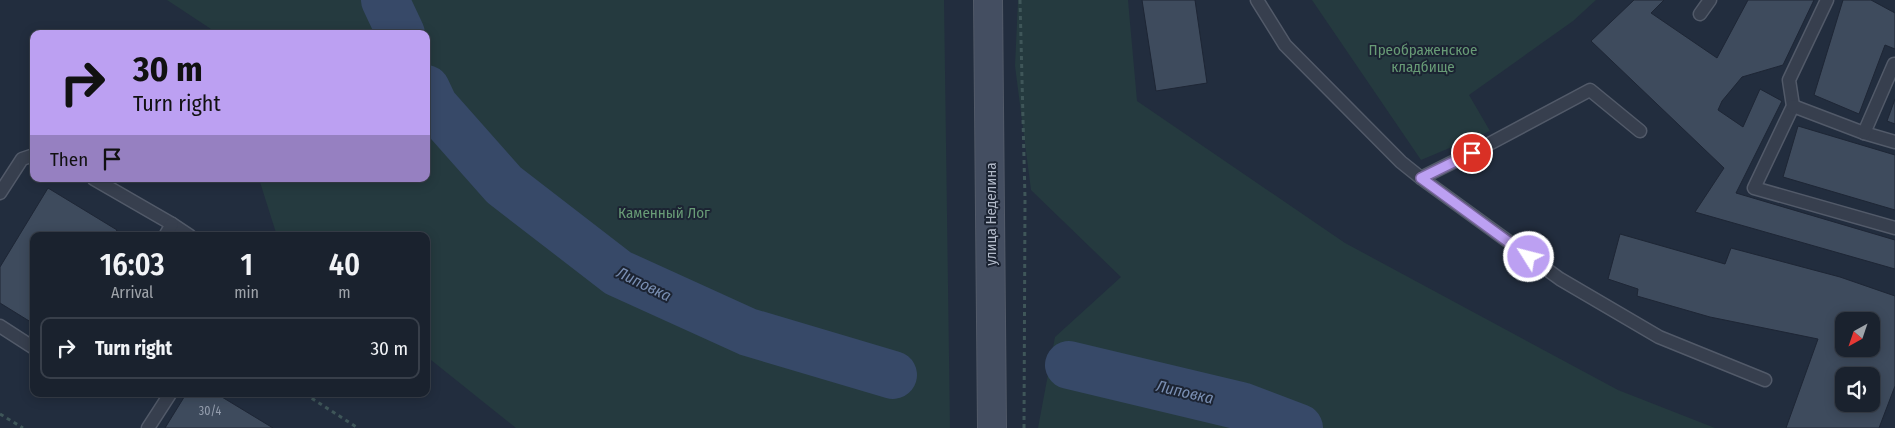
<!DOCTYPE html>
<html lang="en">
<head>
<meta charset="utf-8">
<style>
  :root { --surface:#1a222e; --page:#272f3a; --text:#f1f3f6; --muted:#9fa4aa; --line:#383f4a }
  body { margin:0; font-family:"Fira Sans Condensed",sans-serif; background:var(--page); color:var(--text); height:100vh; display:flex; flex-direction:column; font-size:19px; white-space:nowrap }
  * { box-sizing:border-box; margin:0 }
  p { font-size:16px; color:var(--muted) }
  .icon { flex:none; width:28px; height:28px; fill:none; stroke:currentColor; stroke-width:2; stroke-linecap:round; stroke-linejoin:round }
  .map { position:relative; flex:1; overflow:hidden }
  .panel { position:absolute; left:30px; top:232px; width:400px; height:165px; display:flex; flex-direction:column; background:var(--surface); border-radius:10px; box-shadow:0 2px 12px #0003,0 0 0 1px var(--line) }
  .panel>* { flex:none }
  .top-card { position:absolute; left:30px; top:30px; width:400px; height:152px; border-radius:10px; box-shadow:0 2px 12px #0003,0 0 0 1px var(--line); background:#bca0f2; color:#111; overflow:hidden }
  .needle { width:32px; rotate:220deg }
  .controls { position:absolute; left:1835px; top:312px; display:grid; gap:10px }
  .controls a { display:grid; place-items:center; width:45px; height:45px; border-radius:10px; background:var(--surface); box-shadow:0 2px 12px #0003,0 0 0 1px var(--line); font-size:25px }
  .pin { position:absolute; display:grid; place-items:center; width:42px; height:42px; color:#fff; margin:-21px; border:2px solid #fff; border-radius:50%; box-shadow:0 1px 5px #0007 }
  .me { position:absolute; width:55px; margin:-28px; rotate:306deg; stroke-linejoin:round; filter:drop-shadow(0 0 4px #0008) }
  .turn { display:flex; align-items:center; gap:18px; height:105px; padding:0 20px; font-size:22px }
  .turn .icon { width:65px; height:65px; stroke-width:2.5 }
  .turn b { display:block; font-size:35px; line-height:42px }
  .then { display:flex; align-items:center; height:48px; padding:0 20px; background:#0003; gap:10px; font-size:19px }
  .eta { display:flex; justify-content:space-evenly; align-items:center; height:85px; text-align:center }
  .eta b { font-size:30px; font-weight:600; line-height:35px }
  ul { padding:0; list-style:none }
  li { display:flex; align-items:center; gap:15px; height:62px; margin:0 10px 8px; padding:0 10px; border:2px solid var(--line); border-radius:10px }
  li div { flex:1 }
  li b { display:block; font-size:19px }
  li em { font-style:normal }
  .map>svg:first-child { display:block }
</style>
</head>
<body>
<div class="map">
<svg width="1895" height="428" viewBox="0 0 1895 428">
  <rect width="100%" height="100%" fill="#222d3e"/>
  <g fill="#253a3f">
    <polygon points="167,0 944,0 950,428 516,428 426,356 426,236 277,236 259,179 426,179 426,34 215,34 214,31"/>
    <polygon points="1018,0 1128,0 1137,101 1345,243 1618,390 1715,428 1038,428 1055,337 1121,277 1031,190 1015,66"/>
    <polygon points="1312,0 1596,0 1573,21 1469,95 1490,131 1421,160"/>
  </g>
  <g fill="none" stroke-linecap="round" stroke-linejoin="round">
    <g stroke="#374968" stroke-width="48">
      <polyline points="385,0 401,34"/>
      <polyline points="426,89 434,106 504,185 618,273 748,332 893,375"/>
      <polyline points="1069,365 1241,406 1299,428"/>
    </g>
  </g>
  <g fill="#3e4b5d" stroke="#1e2635" fill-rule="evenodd">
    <polygon points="1142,0 1195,0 1207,83 1156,91"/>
    <polygon points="1634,0 1664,0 1651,13 1717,58 1748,0 1814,0 1783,65 1742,77 1722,101 1718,110 1743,127 1760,89 1782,101 1736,193 1895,240 1895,269 1695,212 1724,168 1591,41"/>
    <polygon points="1843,0 1871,0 1895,13 1895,49 1885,45 1859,114 1814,95"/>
    <polygon points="1895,99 1895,124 1887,121"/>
    <polygon points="1798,126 1895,155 1895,210 1783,177"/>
    <polygon points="48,188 117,230 113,236 34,236 34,324 0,303 0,267"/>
    <path d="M1620,234L1725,264L1731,248L1840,277L1895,296V386L1879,428H1786L1818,339L1710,317L1637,296L1638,289L1608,279ZM1844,321H1871V349H1844ZM1844,376H1871V404H1844Z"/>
    <polygon points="186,394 217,394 273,428 165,428"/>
  </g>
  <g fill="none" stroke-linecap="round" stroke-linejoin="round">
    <g stroke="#525a69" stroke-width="15">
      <g id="lane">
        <polyline points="1257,0 1285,45 1401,162 1421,178 1560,279 1659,337 1765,380"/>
        <polyline points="1827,0 1789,80 1793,106 1754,188 1895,228"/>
        <polyline points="1700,14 1710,0"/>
        <polyline points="1793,106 1864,133 1895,142"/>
        <polyline points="1864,133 1894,64"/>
        <polyline points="1421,178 1489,144 1590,90 1640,131"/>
        <polyline points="94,179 172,224 190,236"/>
        <polyline points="0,193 22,159 34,155"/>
        <polyline points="165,236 172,224"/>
        <polyline points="0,326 34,348"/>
        <polyline points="148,428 170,394"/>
      </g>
    </g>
    <g stroke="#525a69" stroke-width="30">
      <polyline id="secondary" points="988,0 992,428"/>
    </g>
    <g stroke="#3f5659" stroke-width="3" stroke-dasharray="4 4" stroke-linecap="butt">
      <polyline points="1020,0 1025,198 1024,428"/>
      <polyline points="305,394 358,428"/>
      <polyline points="0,414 23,428"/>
    </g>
    <use href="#lane" stroke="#373f4e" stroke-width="12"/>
    <use href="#secondary" stroke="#444e61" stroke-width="28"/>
  </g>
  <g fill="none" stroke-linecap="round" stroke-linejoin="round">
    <g stroke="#7a689d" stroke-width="12">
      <polyline id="route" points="1472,153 1421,178 1529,257"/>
    </g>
    <use href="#route" stroke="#bca0f2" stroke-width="9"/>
  </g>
  <g text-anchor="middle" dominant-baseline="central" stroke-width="4" stroke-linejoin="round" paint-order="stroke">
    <g font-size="12" fill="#959eae">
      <text x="210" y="411">30/4</text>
    </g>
    <g font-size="15" fill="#689b76" stroke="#1c2433">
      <text x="1423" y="50">Преображенское<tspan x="1423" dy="17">кладбище</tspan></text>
      <text x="664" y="213">Каменный Лог</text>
    </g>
    <g font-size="15" fill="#b2bac9" stroke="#1c2433">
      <text transform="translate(991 214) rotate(-90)">улица Неделина</text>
    </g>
    <g font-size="16" font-style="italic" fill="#798eb2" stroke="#1c2433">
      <text transform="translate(644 284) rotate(26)">Липовка</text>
      <text transform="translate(1185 392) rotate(13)">Липовка</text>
    </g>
  </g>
</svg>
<div class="controls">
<a><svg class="needle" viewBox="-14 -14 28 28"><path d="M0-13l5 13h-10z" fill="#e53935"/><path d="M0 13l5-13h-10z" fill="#9fa4aa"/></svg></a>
<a><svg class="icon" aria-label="sound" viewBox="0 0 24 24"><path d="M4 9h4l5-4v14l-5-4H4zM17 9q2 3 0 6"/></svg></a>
</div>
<div class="pin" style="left:1472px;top:153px;background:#d93025"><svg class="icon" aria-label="arrive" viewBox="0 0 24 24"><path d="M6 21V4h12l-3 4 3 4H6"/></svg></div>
<svg class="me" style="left:1529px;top:257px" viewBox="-20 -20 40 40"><circle r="17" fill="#bca0f2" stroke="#fff" stroke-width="3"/><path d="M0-11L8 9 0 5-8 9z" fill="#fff"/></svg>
<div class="top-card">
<div class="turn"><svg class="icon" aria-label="right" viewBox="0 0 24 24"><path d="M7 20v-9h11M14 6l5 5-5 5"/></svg><div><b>30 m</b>Turn right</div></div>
<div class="then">Then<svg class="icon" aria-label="arrive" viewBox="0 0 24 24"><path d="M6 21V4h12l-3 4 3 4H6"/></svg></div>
</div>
<section class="panel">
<div class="eta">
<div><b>16:03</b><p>Arrival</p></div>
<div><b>1</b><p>min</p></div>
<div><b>40</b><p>m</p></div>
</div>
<ul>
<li><svg class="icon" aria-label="right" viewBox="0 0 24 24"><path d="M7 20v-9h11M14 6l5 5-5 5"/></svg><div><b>Turn right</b></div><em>30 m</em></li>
</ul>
</section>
</div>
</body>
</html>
